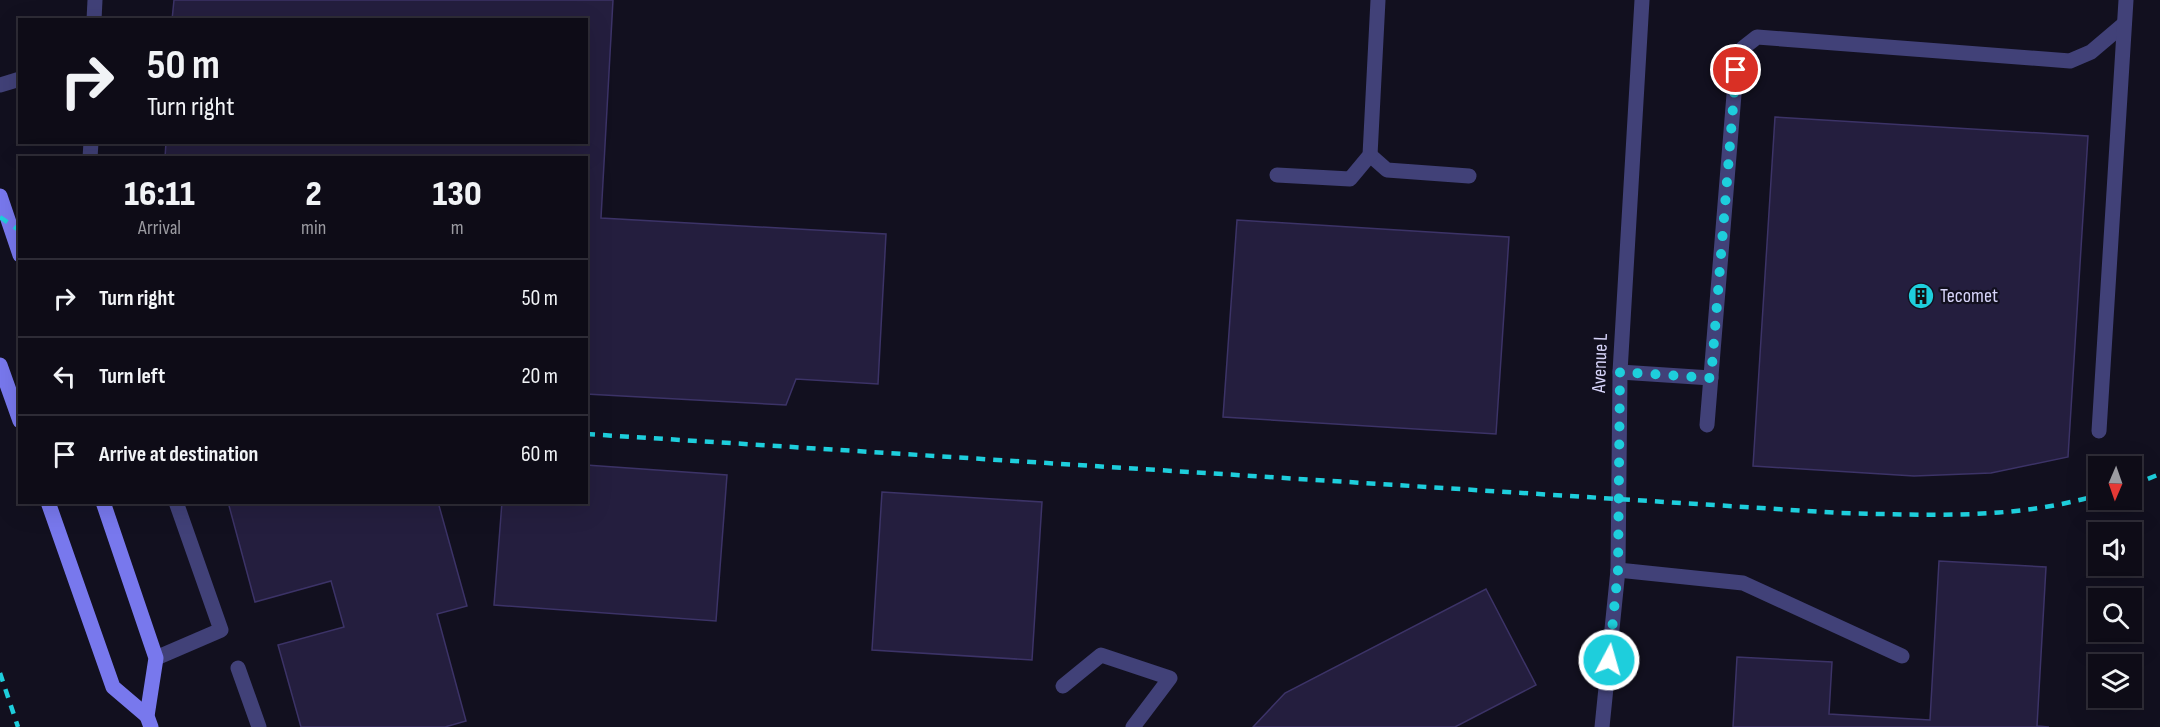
<!DOCTYPE html>
<html lang="en">
<head>
<meta charset="utf-8">
<style>
  :root { --surface:#0e0c17; --page:#1c1a24; --text:#f1f3f6; --muted:#9b9ba1; --line:#2e2c36 }
  body { margin:0; font-family:"Sofia Sans Condensed",sans-serif; background:var(--page); color:var(--text); height:100vh; display:flex; flex-direction:column; font-size:22px; white-space:nowrap }
  * { box-sizing:border-box; margin:0 }
  p { font-size:20px; color:var(--muted) }
  .icon { flex:none; width:33px; height:33px; fill:none; stroke:currentColor; stroke-width:2; stroke-linecap:round; stroke-linejoin:round }
  .map { position:relative; flex:1; overflow:hidden }
  .side { position:absolute; left:18px; top:156px; width:570px; height:348px; display:flex; flex-direction:column; background:var(--surface); border-radius:0px; box-shadow:0 6px 24px #0002,0 0 0 2px var(--line) }
  .side>* { flex:none }
  .hud { position:absolute; left:18px; top:18px; width:570px; height:126px; border-radius:0px; box-shadow:0 6px 24px #0002,0 0 0 2px var(--line); background:#0e0c17; color:var(--text); overflow:hidden }
  .needle { width:39px; rotate:182deg }
  .controls { position:absolute; left:2088px; top:456px; display:grid; gap:12px }
  .controls a { display:grid; place-items:center; width:54px; height:54px; border-radius:0px; background:var(--surface); box-shadow:0 6px 24px #0002,0 0 0 2px var(--line); font-size:30px }
  .pin { position:absolute; display:grid; place-items:center; width:51px; height:51px; color:#fff; margin:-26px; border:3px solid #fff; border-radius:50%; box-shadow:0 2px 6px #0007 }
  .me { position:absolute; width:66px; margin:-33px; rotate:6deg; stroke-linejoin:round; filter:drop-shadow(0 0 4px #0008) }
  .turn { display:flex; align-items:center; gap:21px; height:126px; padding:0 30px; font-size:27px }
  .turn .icon { width:78px; height:78px; stroke-width:2.5 }
  .turn b { display:block; font-size:42px; line-height:51px }
  .eta { display:flex; justify-content:space-evenly; align-items:center; height:102px; text-align:center }
  .eta b { font-size:36px; font-weight:800; line-height:42px }
  ul { padding:0; list-style:none }
  li { display:flex; align-items:center; gap:18px; height:78px; padding:0 30px; border-top:2px solid var(--line) }
  li div { flex:1 }
  li b { display:block; font-size:22px }
  li em { font-style:normal }
  .map>svg:first-child { display:block }
</style>
</head>
<body>
<div class="map">
<svg width="2160" height="727" viewBox="0 0 2160 727">
  <rect width="100%" height="100%" fill="#12101f"/>
  <g fill="#241e3e" stroke="#3c3367" stroke-width="1.5">
    <polygon points="174,0 613,0 601,218 886,234 878,384 796,379 786,405 586,394 586,158 165,158 166,142 586,142 586,20 172,20"/>
    <polygon points="1775,117 2088,136 2068,457 1991,473 1914,476 1753,466"/>
    <polygon points="1237,220 1509,237 1496,434 1223,417"/>
    <polygon points="586,465 727,475 716,621 494,605 502,502 586,502"/>
    <polygon points="882,492 1042,502 1032,660 872,650"/>
    <polygon points="228,502 438,502 467,606 437,614 466,721 445,727 301,727 278,645 344,627 331,581 255,602"/>
    <polygon points="1939,561 2046,567 2037,726 2049,727 1733,727 1737,657 1832,662 1829,714 1930,720"/>
    <polygon points="1486,589 1536,685 1455,727 1253,727 1285,693"/>
  </g>
  <g fill="none" stroke-linecap="round" stroke-linejoin="round">
    <g stroke="#414178" stroke-width="15">
      <polyline points="94,20 95,0"/>
      <polyline points="0,85 20,79"/>
      <polyline points="1370,155 1387,170 1469,176"/>
      <polyline points="90,158 91,142"/>
      <polyline points="1277,175 1350,179 1370,155 1378,0"/>
      <polyline points="1620,372 1711,378"/>
      <polyline points="1707,425 1736,70 1743,48 1757,37 2070,61 2091,52 2124,24"/>
      <polyline points="2099,431 2126,0"/>
      <polyline points="1618,570 1743,583 1902,656"/>
      <polyline points="156,658 221,630 176,502"/>
      <polyline points="238,668 259,727"/>
      <polyline points="1063,686 1101,655 1170,678 1133,727"/>
    </g>
    <polyline stroke="#414178" stroke-width="15" points="1602,727 1618,570 1620,372 1642,0"/>
    <g stroke="#7878ed" stroke-width="15">
      <polyline points="0,196 20,255"/>
      <polyline points="0,365 20,421"/>
      <polyline points="48,502 113,687 147,716"/>
      <polyline points="103,502 156,658 147,716 151,727"/>
    </g>
    <g stroke="#1ecedc" stroke-width="4.5" stroke-dasharray="9 8" stroke-linecap="butt">
      <polyline points="0,217 20,231"/>
      <path d="M586,434L1840,513C1929,515 2013,520 2098,495"/>
      <polyline points="2132,485 2160,474"/>
      <polyline points="0,673 18,727"/>
    </g>
  </g>
  <g fill="none" stroke-linecap="round" stroke-linejoin="round">
    <polyline stroke="#1ecedc" stroke-width="10" stroke-dasharray="0 18" points="1609,660 1618,570 1620,372 1711,378 1736,70"/>
  </g>
  <defs>
    <g id="building-disc" transform="scale(1.35)"><circle r="9.5" fill="#1ecedc" stroke="#12101f"/><path d="M-4-6H4V6H1V3H-1V6H-4ZM-2.5-4.3h1.7v1.8h-1.7ZM.8-4.3h1.7v1.8H.8ZM-2.5-1h1.7V.8h-1.7ZM.8-1h1.7V.8H.8Z" fill="#111"/></g>
  </defs>
  <g fill-rule="evenodd">
    <use href="#building-disc" x="1921" y="296"/>
  </g>
  <g text-anchor="middle" dominant-baseline="central" stroke-width="4.5" stroke-linejoin="round" paint-order="stroke">
    <g font-size="20" fill="#d7d4f9" stroke="#12101f" text-anchor="start">
      <text x="1940" y="296">Tecomet</text>
    </g>
    <g font-size="20" fill="#d7d4f9" stroke="#12101f">
      <text transform="translate(1600 363) rotate(-88)">Avenue L</text>
    </g>
  </g>
</svg>
<div class="controls">
<a><svg class="needle" viewBox="-14 -14 28 28"><path d="M0-13l5 13h-10z" fill="#e53935"/><path d="M0 13l5-13h-10z" fill="#9b9ba1"/></svg></a>
<a><svg class="icon" aria-label="sound" viewBox="0 0 24 24"><path d="M4 9h4l5-4v14l-5-4H4zM17 9q2 3 0 6"/></svg></a>
<a><svg class="icon" aria-label="search" viewBox="0 0 24 24"><circle cx="10" cy="10" r="6"/><path d="M15 15l6 6"/></svg></a>
<a><svg class="icon" aria-label="layers" viewBox="0 0 24 24"><path d="M12 4l9 5-9 5-9-5zM3 14l9 5 9-5"/></svg></a>
</div>
<div class="pin" style="left:1736px;top:70px;background:#d93025"><svg class="icon" aria-label="arrive" viewBox="0 0 24 24"><path d="M6 21V4h12l-3 4 3 4H6"/></svg></div>
<svg class="me" style="left:1609px;top:660px" viewBox="-20 -20 40 40"><circle r="17" fill="#1ecedc" stroke="#fff" stroke-width="3"/><path d="M0-11L8 9 0 5-8 9z" fill="#fff"/></svg>
<div class="hud">
<div class="turn"><svg class="icon" aria-label="right" viewBox="0 0 24 24"><path d="M7 20v-9h11M14 6l5 5-5 5"/></svg><div><b>50 m</b>Turn right</div></div>
</div>
<section class="side">
<div class="eta">
<div><b>16:11</b><p>Arrival</p></div>
<div><b>2</b><p>min</p></div>
<div><b>130</b><p>m</p></div>
</div>
<ul>
<li><svg class="icon" aria-label="right" viewBox="0 0 24 24"><path d="M7 20v-9h11M14 6l5 5-5 5"/></svg><div><b>Turn right</b></div><em>50 m</em></li>
<li><svg class="icon" aria-label="left" viewBox="0 0 24 24"><path d="M17 20v-9H6M10 6l-5 5 5 5"/></svg><div><b>Turn left</b></div><em>20 m</em></li>
<li><svg class="icon" aria-label="arrive" viewBox="0 0 24 24"><path d="M6 21V4h12l-3 4 3 4H6"/></svg><div><b>Arrive at destination</b></div><em>60 m</em></li>
</ul>
</section>
</div>
</body>
</html>
